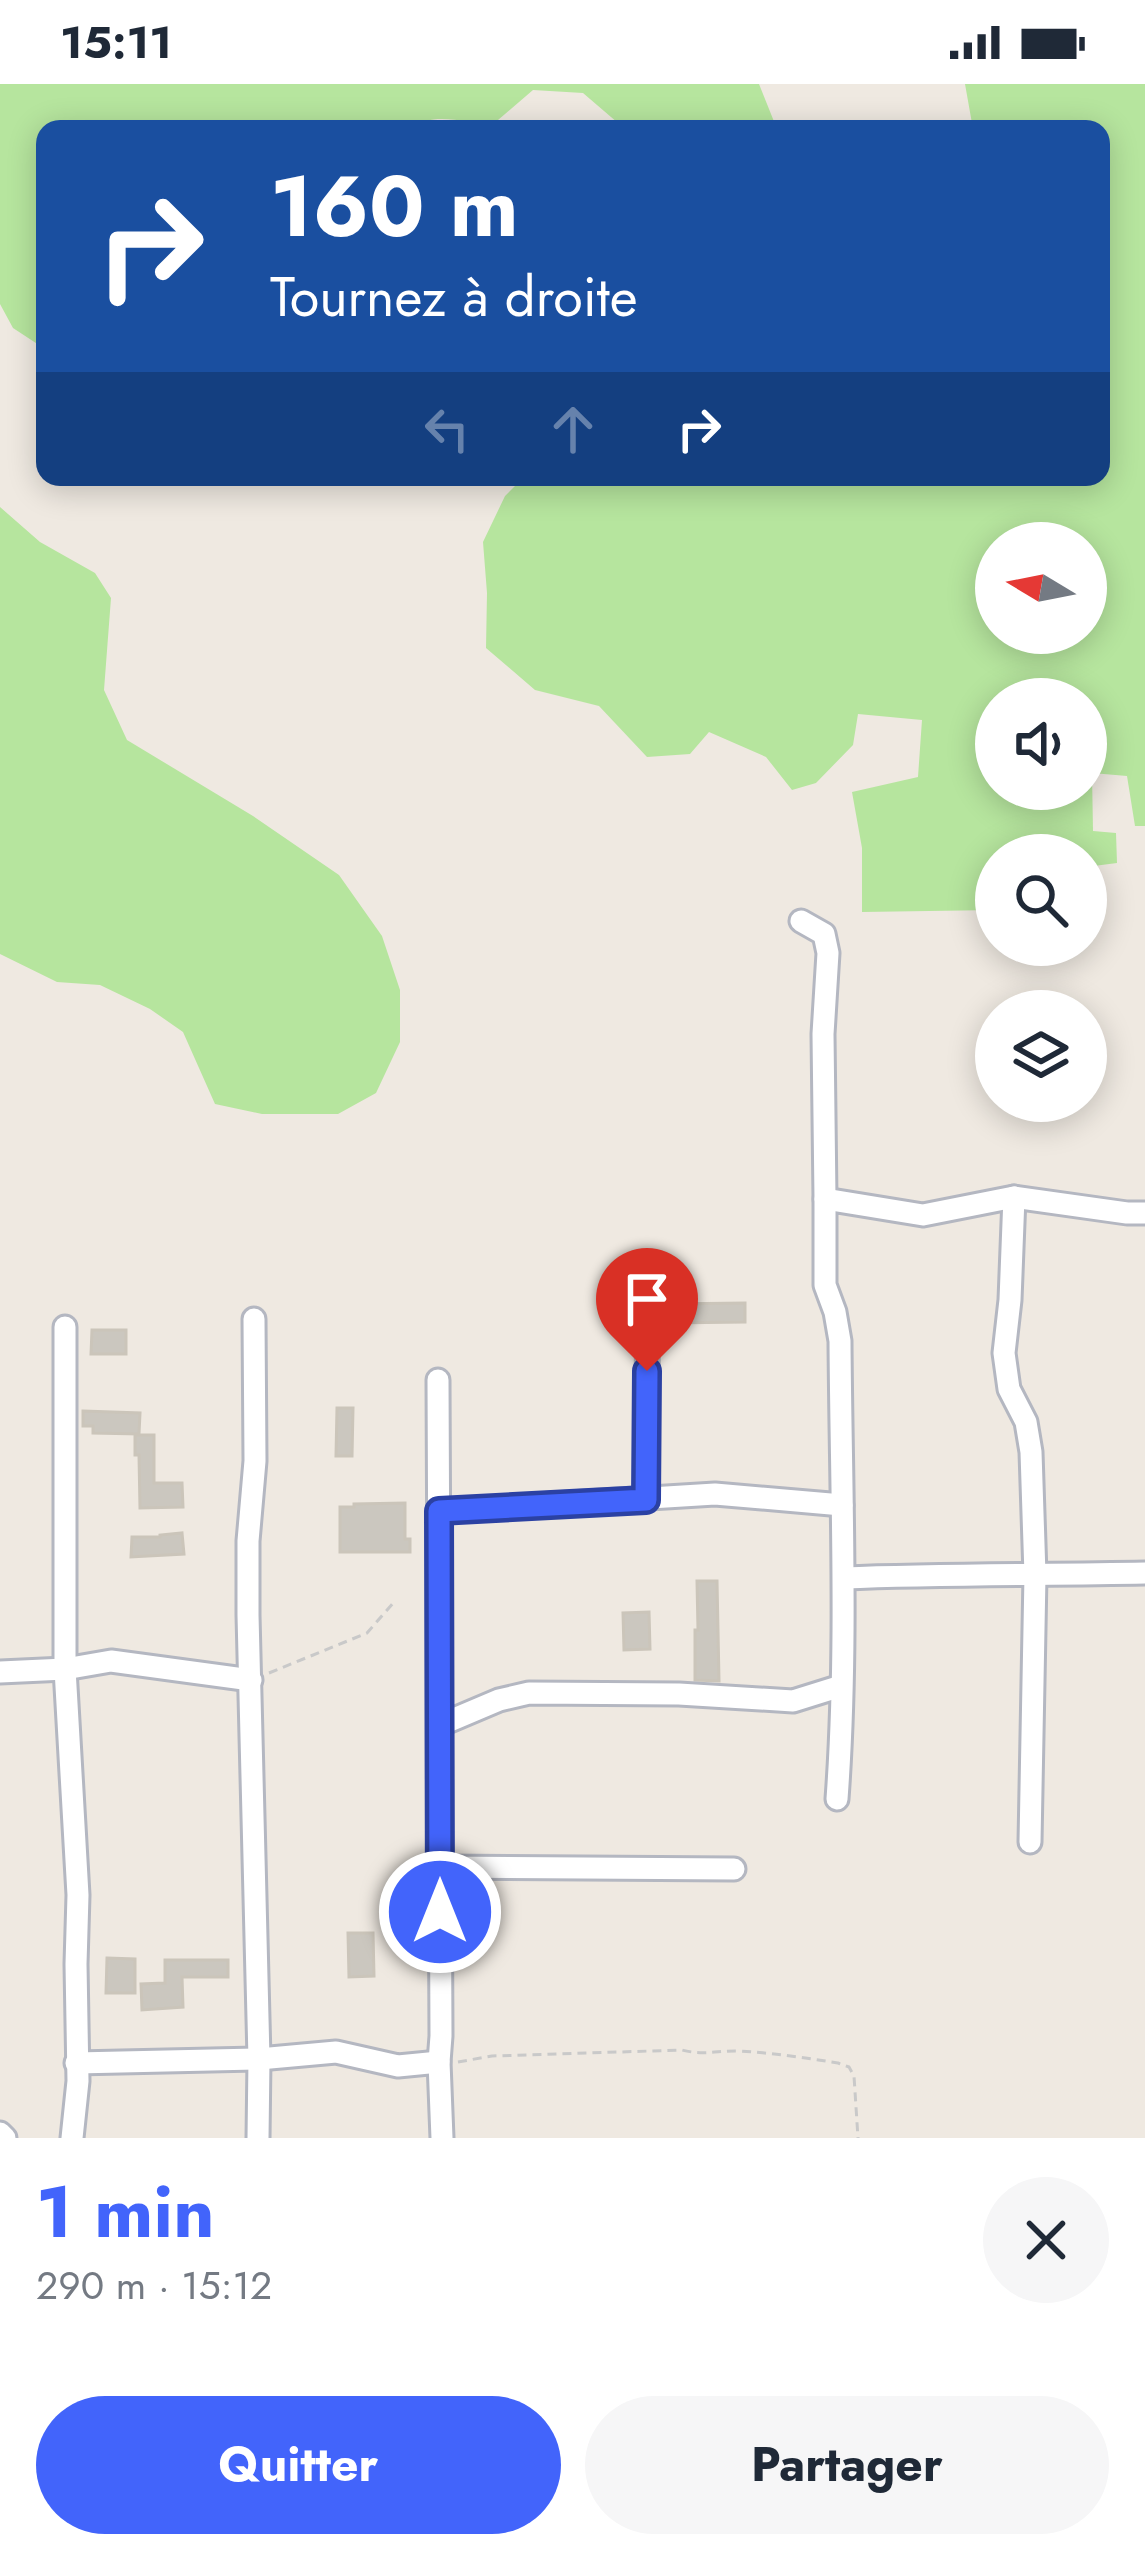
<!DOCTYPE html>
<html lang="fr">
<head>
<meta charset="utf-8">
<style>
  :root { --surface:#fff; --page:#f6f6f7; --text:#1f2937; --muted:#747a83; --accent:#4264fb }
  body { margin:0; font-family:Jost,sans-serif; background:var(--page); color:var(--text); height:100vh; display:flex; flex-direction:column; font-size:45px; white-space:nowrap }
  * { box-sizing:border-box; margin:0 }
  p { font-size:39px; color:var(--muted) }
  .icon { flex:none; width:66px; height:66px; fill:none; stroke:currentColor; stroke-width:2; stroke-linecap:round; stroke-linejoin:round }
  .map { position:relative; height:2054px; overflow:hidden }
  .details { display:flex; flex-direction:column; background:var(--surface); flex:1 }
  .details>* { flex:none }
  .top-card { position:absolute; left:36px; top:36px; width:1074px; height:366px; border-radius:24px; box-shadow:0 6px 30px #0003; background:#1a4fa0; color:#fff; overflow:hidden }
  .needle { width:78px; rotate:280deg }
  .controls { position:absolute; left:975px; top:438px; display:grid; gap:24px }
  .controls a { display:grid; place-items:center; width:132px; height:132px; border-radius:50%; background:var(--surface); box-shadow:0 6px 30px #0003; font-size:60px }
  .pin { position:absolute; display:grid; place-items:center; width:102px; height:102px; color:#fff; margin:-123px -51px; border-radius:50% 50% 50% 0; rotate:-45deg; box-shadow:0 0 12px #0007 }
  .pin .icon { rotate:45deg }
  .me { position:absolute; width:132px; margin:-66px; rotate:0deg; stroke-linejoin:round; filter:drop-shadow(0 0 9px #0008) }
  .turn { display:flex; align-items:center; gap:42px; height:252px; padding:0 36px; font-size:54px }
  .turn .icon { width:156px; height:156px; stroke-width:2.5 }
  .turn b { display:block; font-size:84px; line-height:102px }
  .lanes { display:flex; align-items:center; height:114px; padding:0 36px; background:#0003; justify-content:center; gap:60px; direction:ltr }
  .lanes .off { opacity:.35 }
  .round { display:grid; place-items:center; flex:none; width:126px; height:126px; border-radius:63px; background:var(--page) }
  .overview { display:flex; align-items:center; justify-content:space-between; height:204px; padding:0 36px }
  h1 { font-size:72px; font-weight:700; line-height:90px; color:var(--accent) }
  .action { display:flex; gap:24px; margin-top:auto; padding:24px 36px }
  .action a { flex:1; height:138px; border-radius:72px; background:var(--accent); color:#fff; font-size:48px; font-weight:700; line-height:138px; text-align:center }
  .action a+a { background:var(--page); color:var(--text) }
  .status { display:flex; justify-content:space-between; align-items:center; height:84px; padding:0 60px; background:var(--surface); direction:ltr }
  .status svg { height:33px; fill:currentColor }
  .map>svg:first-child { display:block }
</style>
</head>
<body>
<div class="status"><b>15:11</b><svg viewBox="0 0 49 12"><path d="M0 12V9h3v3zM5 12V6h3v6zM10 12V3h3v9zM15 12V0h3v12zM26 1h20v11H26zM47 4h2v5h-2z"/></svg></div>
<div class="map">
<svg width="1145" height="2054" viewBox="0 0 1145 2054">
  <rect width="100%" height="100%" fill="#efe9e1"/>
  <g fill="#b6e59e" fill-rule="evenodd">
    <path d="M0,0H759L777,45H625L583,9L533,6L491,42C466,38 431,27 410,45H45V265L13,244L0,220Z"/>
    <path d="M965,0H1145V742H1135L1127,692L1092,689L1093,747L1116,749L1117,779L1086,783V771H996V826L862,828V764L852,708L918,693L922,636L858,630L853,661L816,699L792,706L766,673L709,648L690,670L647,673L599,622L535,606L486,564L487,509L483,458L505,412L524,393H1101V45H973ZM996,459H1086V549H996ZM1086,615V705H996V615Z"/>
    <polygon points="0,423 40,458 95,489 111,514 104,606 127,656 253,732 339,791 382,852 400,906 400,958 376,1009 338,1030 262,1030 215,1020 183,948 150,925 100,901 57,898 0,870"/>
  </g>
  <g fill="#cbc7bf" stroke="#cbc5ba" stroke-width="3">
    <polygon points="745,1219 745,1238 668,1239 667,1220"/>
    <polygon points="92,1246 126,1246 126,1270 91,1270"/>
    <polygon points="337,1324 353,1324 352,1372 336,1372"/>
    <polygon points="83,1327 140,1329 139,1350 93,1349 93,1342 83,1342"/>
    <polygon points="135,1351 154,1351 154,1399 182,1399 183,1423 140,1424 139,1371 135,1371"/>
    <polygon points="405,1419 405,1455 410,1455 410,1468 340,1468 340,1423 354,1423 354,1420"/>
    <polygon points="182,1449 184,1470 131,1473 132,1453 160,1453 160,1451"/>
    <polygon points="697,1497 717,1497 719,1597 695,1596 695,1546 698,1546"/>
    <polygon points="649,1528 650,1565 624,1566 623,1529"/>
    <polygon points="348,1849 373,1849 374,1892 349,1893"/>
    <polygon points="107,1874 135,1875 135,1909 106,1909"/>
    <polygon points="165,1876 228,1876 228,1893 182,1893 183,1923 142,1926 141,1900 165,1899"/>
  </g>
  <g fill="none" stroke-linecap="round" stroke-linejoin="round">
    <g stroke="#b4b7c1" stroke-width="27">
      <g id="minor">
        <polyline points="801,837 824,850 828,869 823,950 825,1115"/>
        <polyline points="1014,1113 1010,1216 1004,1269 1009,1305 1026,1338 1031,1368 1035,1491 1030,1758"/>
        <polyline points="254,1235 255,1377 248,1457 248,1531 259,1975 258,2054"/>
        <polyline points="65,1243 65,1585 78,1811 76,1880 78,1997 72,2054"/>
        <polyline points="438,1296 441,1952 439,1978 442,2054"/>
        <polyline points="646,1416 648,1201"/>
        <polyline points="439,1427 715,1410 842,1421"/>
        <path d="M844,1494C944,1490 1044,1491 1145,1489"/>
        <polyline points="0,1588 65,1585 111,1577 251,1596"/>
        <polyline points="440,1641 499,1616 529,1609 679,1610 793,1617 841,1602"/>
        <path d="M837,1715C848,1563 841,1409 840,1257L835,1228L825,1201V1115L923,1131L1014,1113L1127,1129H1145"/>
        <polyline points="440,1783 734,1785"/>
        <polyline points="76,1979 259,1975 336,1968 398,1982 439,1978"/>
        <polyline points="0,2049 5,2054"/>
      </g>
    </g>
    <g stroke="#c9c9c9" stroke-width="3" stroke-dasharray="9 6" stroke-linecap="butt">
      <polyline points="269,1589 367,1549 395,1517"/>
      <path d="M458,1978L492,1972L682,1966C705,1972 718,1966 740,1967C773,1969 806,1974 838,1979L849,1983L854,1992L858,2054"/>
    </g>
    <use href="#minor" stroke="#fff" stroke-width="21"/>
  </g>
  <g fill="none" stroke-linecap="round" stroke-linejoin="round">
    <g stroke="#2b41a3" stroke-width="30">
      <polyline id="route" points="440,1828 439,1427 646,1416 647,1287"/>
    </g>
    <use href="#route" stroke="#4264fb" stroke-width="21"/>
  </g>
</svg>
<div class="controls">
<a><svg class="needle" viewBox="-14 -14 28 28"><path d="M0-13l5 13h-10z" fill="#e53935"/><path d="M0 13l5-13h-10z" fill="#747a83"/></svg></a>
<a><svg class="icon" aria-label="sound" viewBox="0 0 24 24"><path d="M4 9h4l5-4v14l-5-4H4zM17 9q2 3 0 6"/></svg></a>
<a><svg class="icon" aria-label="search" viewBox="0 0 24 24"><circle cx="10" cy="10" r="6"/><path d="M15 15l6 6"/></svg></a>
<a><svg class="icon" aria-label="layers" viewBox="0 0 24 24"><path d="M12 4l9 5-9 5-9-5zM3 14l9 5 9-5"/></svg></a>
</div>
<div class="pin" style="left:647px;top:1287px;background:#d93025"><svg class="icon" aria-label="arrive" viewBox="0 0 24 24"><path d="M6 21V4h12l-3 4 3 4H6"/></svg></div>
<svg class="me" style="left:440px;top:1828px" viewBox="-20 -20 40 40"><circle r="17" fill="#4264fb" stroke="#fff" stroke-width="3"/><path d="M0-11L8 9 0 5-8 9z" fill="#fff"/></svg>
<div class="top-card">
<div class="turn"><svg class="icon" aria-label="right" viewBox="0 0 24 24"><path d="M7 20v-9h11M14 6l5 5-5 5"/></svg><div><b>160 m</b>Tournez à droite</div></div>
<div class="lanes"><svg class="icon off" aria-label="left" viewBox="0 0 24 24"><path d="M17 20v-9H6M10 6l-5 5 5 5"/></svg><svg class="icon off" aria-label="ahead" viewBox="0 0 24 24"><path d="M12 20V5M6 11l6-6 6 6"/></svg><svg class="icon" aria-label="right" viewBox="0 0 24 24"><path d="M7 20v-9h11M14 6l5 5-5 5"/></svg></div>
</div>
</div>
<section class="details">
<div class="overview"><div><h1>1 min</h1><p>290 m · 15:12</p></div><a class="round"><svg class="icon" aria-label="close" viewBox="0 0 24 24"><path d="M6 6l12 12M18 6L6 18"/></svg></a></div>
<div class="action"><a>Quitter</a><a>Partager</a></div>
</section>
</body>
</html>
